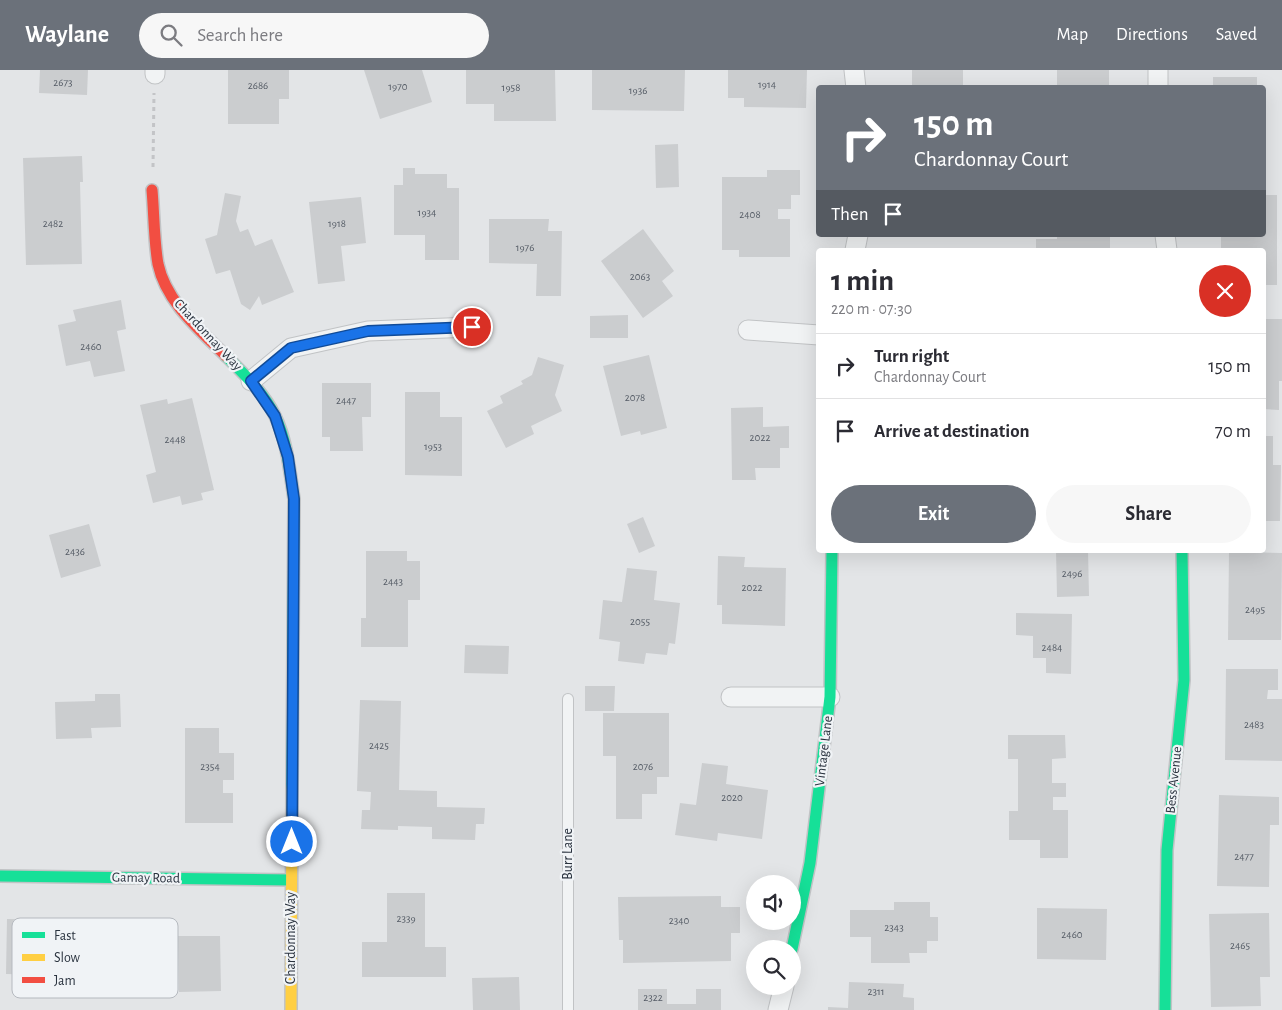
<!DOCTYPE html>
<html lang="en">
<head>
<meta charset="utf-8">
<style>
  :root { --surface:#fff; --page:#f7f7f7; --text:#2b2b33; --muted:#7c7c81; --line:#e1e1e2; --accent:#6b717a }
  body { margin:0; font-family:"Alegreya Sans",sans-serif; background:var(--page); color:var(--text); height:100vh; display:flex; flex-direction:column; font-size:19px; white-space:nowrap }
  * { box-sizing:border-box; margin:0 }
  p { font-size:16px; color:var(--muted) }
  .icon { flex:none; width:28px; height:28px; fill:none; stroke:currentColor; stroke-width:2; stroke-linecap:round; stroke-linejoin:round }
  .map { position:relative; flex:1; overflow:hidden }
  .drawer { position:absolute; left:816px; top:178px; width:450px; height:305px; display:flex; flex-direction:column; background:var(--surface); border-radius:5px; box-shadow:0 5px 20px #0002 }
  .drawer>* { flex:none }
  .hud { position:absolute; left:816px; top:15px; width:450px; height:152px; border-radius:5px; box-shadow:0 5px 20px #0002; background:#6b717a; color:#fff; overflow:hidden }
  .fabs { position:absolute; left:746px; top:805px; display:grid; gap:10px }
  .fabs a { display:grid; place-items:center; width:55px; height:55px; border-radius:50%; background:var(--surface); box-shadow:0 5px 20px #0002; font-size:25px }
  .pin { position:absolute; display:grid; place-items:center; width:42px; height:42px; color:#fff; margin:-21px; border:2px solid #fff; border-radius:50%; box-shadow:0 1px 5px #0007 }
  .me { position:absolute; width:55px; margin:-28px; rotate:0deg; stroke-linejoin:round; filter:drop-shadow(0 0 4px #0008) }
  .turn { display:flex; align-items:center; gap:18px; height:105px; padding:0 15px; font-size:22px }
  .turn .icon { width:65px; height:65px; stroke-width:2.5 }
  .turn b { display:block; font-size:35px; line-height:42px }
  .then { display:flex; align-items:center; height:48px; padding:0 15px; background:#0003; gap:10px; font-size:19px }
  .round { display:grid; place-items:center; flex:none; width:52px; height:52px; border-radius:26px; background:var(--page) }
  .headline { display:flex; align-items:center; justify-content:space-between; height:85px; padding:0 15px }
  h1 { font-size:30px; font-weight:700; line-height:38px }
  .button { display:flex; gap:10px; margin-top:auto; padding:10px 15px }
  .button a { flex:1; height:58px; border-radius:30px; background:var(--accent); color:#fff; font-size:20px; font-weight:700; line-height:58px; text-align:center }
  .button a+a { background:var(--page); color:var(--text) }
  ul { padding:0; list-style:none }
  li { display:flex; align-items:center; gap:15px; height:65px; padding:0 15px; border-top:1px solid var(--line) }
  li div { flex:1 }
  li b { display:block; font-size:19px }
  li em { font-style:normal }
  header { display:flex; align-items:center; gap:30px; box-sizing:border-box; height:70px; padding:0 25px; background:var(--accent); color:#fff }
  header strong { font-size:24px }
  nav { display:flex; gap:28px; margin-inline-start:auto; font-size:18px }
  .search { width:350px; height:45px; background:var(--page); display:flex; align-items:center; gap:12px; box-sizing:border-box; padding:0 18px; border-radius:28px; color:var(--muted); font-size:19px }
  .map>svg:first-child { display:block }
</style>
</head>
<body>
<header>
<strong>Waylane</strong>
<div class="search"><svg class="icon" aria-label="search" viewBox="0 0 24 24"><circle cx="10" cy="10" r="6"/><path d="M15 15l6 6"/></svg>Search here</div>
<nav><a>Map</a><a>Directions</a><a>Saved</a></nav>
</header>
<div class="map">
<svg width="1282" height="940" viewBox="0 0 1282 940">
  <rect width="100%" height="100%" fill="#e3e5e7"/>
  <g fill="#cbcdcf">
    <polygon points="40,0 88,0 87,25 39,23"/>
    <polygon points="228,0 289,0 289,29 279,29 279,54 228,54"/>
    <polygon points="364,0 422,0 432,32 380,49"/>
    <polygon points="466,0 555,0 556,51 494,51 494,34 466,34"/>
    <polygon points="592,0 685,0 684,41 592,40"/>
    <polygon points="728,0 807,0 806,38 744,37 744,28 728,28"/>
    <rect x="912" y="0" width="51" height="18"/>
    <polygon points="1057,0 1109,0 1109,16 1057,18"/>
    <rect x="1213" y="7" width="44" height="11"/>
    <polygon points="678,74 679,117 656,118 655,75"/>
    <polygon points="82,86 83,112 80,112 82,194 26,195 23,88"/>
    <polygon points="403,98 415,98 415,104 447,104 447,118 459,118 459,190 425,190 425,165 394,165 394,115 403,115"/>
    <polygon points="767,100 800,100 800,125 791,125 791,139 778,139 778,149 790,149 790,187 739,187 739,180 722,180 722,107 767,107"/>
    <polygon points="225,123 241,126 236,151 240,162 248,159 255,176 272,169 294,222 262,235 259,226 250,240 241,234 230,200 216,204 205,169 217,165"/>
    <polygon points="1264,125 1277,125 1277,215 1264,215 1264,180 1221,180 1221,165 1264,165"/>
    <polygon points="361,127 366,173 341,176 345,211 318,214 309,132"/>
    <polygon points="489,149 549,149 548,161 562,161 561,226 536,226 537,194 489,193"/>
    <polygon points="643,159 674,201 662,211 673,226 643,248 601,191"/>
    <polygon points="1057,165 1091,165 1091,167 1110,167 1110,180 1036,180 1036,169 1057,169"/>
    <polygon points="121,230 126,259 117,261 125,301 94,307 90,291 66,296 58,255 76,251 73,240"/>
    <polygon points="628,245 628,268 590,268 590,246"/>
    <polygon points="1264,249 1282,249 1282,311 1279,311 1279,340 1264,339"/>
    <polygon points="649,285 667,358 641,365 640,361 621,366 603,296"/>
    <polygon points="538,287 564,295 555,325 562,341 531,356 534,364 506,378 487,341 503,333 500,326 523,314 521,311 532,305"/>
    <polygon points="322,313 371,313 371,347 362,347 363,381 330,381 330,367 322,367"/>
    <polygon points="405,322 440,322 440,347 462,347 462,406 405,405"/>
    <polygon points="192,328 214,420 201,423 203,430 182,435 180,426 153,433 146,405 156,402 140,335 167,329 168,334"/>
    <polygon points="763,337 763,357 789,356 789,378 780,378 780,398 755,398 756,410 732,410 731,338"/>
    <polygon points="1264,366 1273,366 1273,395 1281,395 1280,451 1264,451"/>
    <polygon points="643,447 655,476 639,483 627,454"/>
    <polygon points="89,454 101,496 61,508 49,465"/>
    <polygon points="1056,480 1088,480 1089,526 1057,527"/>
    <polygon points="366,481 407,481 407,491 420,491 420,530 408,530 408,577 361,577 361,548 366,548"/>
    <polygon points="1229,482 1282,483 1281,570 1228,570"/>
    <polygon points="718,486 745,487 744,497 786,498 785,556 722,554 722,535 717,535"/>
    <polygon points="627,498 657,501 654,530 680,533 675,574 669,573 667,585 646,583 644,594 618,591 620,572 599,569 603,530 622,532"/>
    <polygon points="1016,543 1072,544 1071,604 1046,603 1046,588 1033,588 1033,566 1016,565"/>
    <polygon points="465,575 509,576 508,604 464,603"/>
    <polygon points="1226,599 1278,599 1278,620 1268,620 1267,629 1282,629 1282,691 1225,690"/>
    <polygon points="585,616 615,616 614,641 585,641"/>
    <polygon points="95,624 120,624 121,657 91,658 92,668 56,669 55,632 95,631"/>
    <polygon points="360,630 401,631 399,720 437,721 437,737 485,738 484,754 476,754 475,770 432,769 432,757 398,756 398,760 361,759 362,740 370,740 371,722 357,721"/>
    <polygon points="603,643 669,643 669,707 657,707 657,724 642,724 642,749 616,749 616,686 603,686"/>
    <polygon points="185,658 219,658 219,683 234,683 234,710 223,710 223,723 233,723 233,753 185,753"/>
    <polygon points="1008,665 1065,665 1066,688 1052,689 1052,713 1066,713 1066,727 1053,727 1053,740 1068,740 1068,788 1040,788 1040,770 1009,770 1009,741 1018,741 1018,689 1008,689"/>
    <polygon points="702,693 728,696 726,714 768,720 762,769 718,763 717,771 675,765 680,733 696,735"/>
    <polygon points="1219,725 1279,727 1279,755 1270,755 1269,817 1217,816"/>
    <polygon points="387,823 425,823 425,877 446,877 446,907 362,907 362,872 387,872"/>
    <polygon points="721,826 721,837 740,837 740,863 731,863 731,891 623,893 623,870 619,870 618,827"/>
    <polygon points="894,832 930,832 930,847 938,847 938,871 927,871 927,883 909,883 910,893 871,893 871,867 850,867 850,840 894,840"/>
    <polygon points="1037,838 1107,839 1106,890 1037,889"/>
    <polygon points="1269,843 1270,907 1260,907 1261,936 1211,937 1209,844"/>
    <polygon points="7,849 51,850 50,905 6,904"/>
    <polygon points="178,866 220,866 221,921 179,922"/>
    <polygon points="519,907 520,940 473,940 472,908"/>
    <polygon points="849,912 904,914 903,927 914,928 914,940 828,940 828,937 848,938"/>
    <polygon points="638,919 667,919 667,934 696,934 696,919 721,919 721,940 638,940"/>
  </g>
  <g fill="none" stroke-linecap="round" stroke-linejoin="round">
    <g stroke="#c1c3c5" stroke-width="12">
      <polyline id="lane" points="568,629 568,940"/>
    </g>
    <g stroke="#c1c3c5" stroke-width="21">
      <g id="street">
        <polyline points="155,0 155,4"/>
        <polyline points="854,0 856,18"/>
        <polyline points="1158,18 1158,0"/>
        <polyline points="1165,165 1167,180"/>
        <polyline points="855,180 858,165"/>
        <polyline points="748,260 819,265"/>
        <polyline points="251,311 291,278 368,261 472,257"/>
        <polyline points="731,627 830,627"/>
        <polyline points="778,940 784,916"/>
      </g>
    </g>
    <g stroke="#c1c3c5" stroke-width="14">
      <g id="fast">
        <path d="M226,286C244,304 264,323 275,346C287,370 290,403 294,429L292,717"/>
        <polyline points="0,806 291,810"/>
        <polyline points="792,879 810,793 830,627 832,480"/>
        <polyline points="1165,940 1167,780 1184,610 1182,480"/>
      </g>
    </g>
    <g stroke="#c1c3c5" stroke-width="14">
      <polyline id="slow" points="291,940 292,717"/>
    </g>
    <g stroke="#c1c3c5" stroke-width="14">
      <path id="jam" d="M152,120C154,142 154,172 158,194C166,232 200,260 226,286"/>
    </g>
    <polyline stroke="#c3c4c7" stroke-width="3" stroke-dasharray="4 4" stroke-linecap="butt" points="153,97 154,23"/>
    <use href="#lane" stroke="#f1f3f4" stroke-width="10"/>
    <use href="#street" stroke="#f1f3f4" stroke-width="19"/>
    <use href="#fast" stroke="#16e098" stroke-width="11"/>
    <use href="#slow" stroke="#ffcf43" stroke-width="11"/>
    <use href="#jam" stroke="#f24e42" stroke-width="11"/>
  </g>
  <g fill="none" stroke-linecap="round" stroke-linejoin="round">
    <g stroke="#114b97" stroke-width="12">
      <polyline id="route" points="292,772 294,429 288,387 275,346 251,311 291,278 368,261 472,257"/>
    </g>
    <use href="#route" stroke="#1a73e8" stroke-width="9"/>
  </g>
  <g text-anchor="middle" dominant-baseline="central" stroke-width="4.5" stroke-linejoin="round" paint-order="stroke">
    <g font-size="11" fill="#535a64">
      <text x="63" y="12">2673</text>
      <text x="767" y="14">1914</text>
      <text x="258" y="15">2686</text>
      <text x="398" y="16">1970</text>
      <text x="511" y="17">1958</text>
      <text x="638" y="20">1936</text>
      <text x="427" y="142">1934</text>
      <text x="750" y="144">2408</text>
      <text x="53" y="153">2482</text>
      <text x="337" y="153">1918</text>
      <text x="525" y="177">1976</text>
      <text x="640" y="206">2063</text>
      <text x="91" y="276">2460</text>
      <text x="635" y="327">2078</text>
      <text x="346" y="330">2447</text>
      <text x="760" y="367">2022</text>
      <text x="175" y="369">2448</text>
      <text x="433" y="376">1953</text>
      <text x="75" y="481">2436</text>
      <text x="1072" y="503">2496</text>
      <text x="393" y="511">2443</text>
      <text x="752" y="517">2022</text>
      <text x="1255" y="539">2495</text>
      <text x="640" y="551">2055</text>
      <text x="1052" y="577">2484</text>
      <text x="1254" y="654">2483</text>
      <text x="379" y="675">2425</text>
      <text x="210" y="696">2354</text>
      <text x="643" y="696">2076</text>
      <text x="732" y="727">2020</text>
      <text x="1244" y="786">2477</text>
      <text x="406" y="848">2339</text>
      <text x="679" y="850">2340</text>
      <text x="894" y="857">2343</text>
      <text x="1072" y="864">2460</text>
      <text x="1240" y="875">2465</text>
      <text x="876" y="921">2311</text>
      <text x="653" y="927">2322</text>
    </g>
    <g font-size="14" fill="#2a333f" stroke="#f0f3f6">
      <text transform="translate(208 265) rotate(47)">Chardonnay Way</text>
      <text transform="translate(824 681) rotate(-83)">Vintage Lane</text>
      <text transform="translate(1174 710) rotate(-84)">Bess Avenue</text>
      <text transform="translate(568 784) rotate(-90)">Burr Lane</text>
      <text transform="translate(146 808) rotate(1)">Gamay Road</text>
      <text transform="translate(291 868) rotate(-90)">Chardonnay Way</text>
    </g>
  </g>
  <rect x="12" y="848" width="166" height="80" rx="8" fill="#f0f3f6" stroke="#b5b9bf" stroke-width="1"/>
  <rect x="22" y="862" width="23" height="6" fill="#16e098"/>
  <rect x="22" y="884" width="23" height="7" fill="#ffcf43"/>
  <rect x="22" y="907" width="23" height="6" fill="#f24e42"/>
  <g font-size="14" fill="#2a333f">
    <text x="54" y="870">Fast</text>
    <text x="54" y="892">Slow</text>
    <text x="54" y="915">Jam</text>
  </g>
</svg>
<div class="fabs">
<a><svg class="icon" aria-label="sound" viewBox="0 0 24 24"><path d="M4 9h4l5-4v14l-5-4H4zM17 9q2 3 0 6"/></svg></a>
<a><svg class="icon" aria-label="search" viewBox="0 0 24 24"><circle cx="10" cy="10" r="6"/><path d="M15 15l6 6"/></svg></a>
</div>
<div class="pin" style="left:472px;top:257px;background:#d93025"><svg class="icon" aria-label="arrive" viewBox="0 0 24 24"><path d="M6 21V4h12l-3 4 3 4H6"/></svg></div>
<svg class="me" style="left:292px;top:772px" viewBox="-20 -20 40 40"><circle r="17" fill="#1a73e8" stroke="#fff" stroke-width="3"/><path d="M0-11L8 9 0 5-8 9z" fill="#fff"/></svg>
<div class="hud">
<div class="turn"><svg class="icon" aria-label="right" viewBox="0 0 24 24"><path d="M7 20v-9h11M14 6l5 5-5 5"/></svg><div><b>150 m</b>Chardonnay Court</div></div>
<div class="then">Then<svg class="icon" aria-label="arrive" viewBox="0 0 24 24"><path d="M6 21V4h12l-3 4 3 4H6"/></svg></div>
</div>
<section class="drawer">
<div class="headline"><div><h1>1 min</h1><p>220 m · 07:30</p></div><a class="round" style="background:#d93025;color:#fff"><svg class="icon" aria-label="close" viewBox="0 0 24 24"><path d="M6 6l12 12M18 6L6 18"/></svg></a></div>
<ul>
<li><svg class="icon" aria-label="right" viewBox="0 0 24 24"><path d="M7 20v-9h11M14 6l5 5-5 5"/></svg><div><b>Turn right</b><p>Chardonnay Court</p></div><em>150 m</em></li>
<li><svg class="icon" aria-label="arrive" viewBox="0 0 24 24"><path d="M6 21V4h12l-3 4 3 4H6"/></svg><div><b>Arrive at destination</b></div><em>70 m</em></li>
</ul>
<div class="button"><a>Exit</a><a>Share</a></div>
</section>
</div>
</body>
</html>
